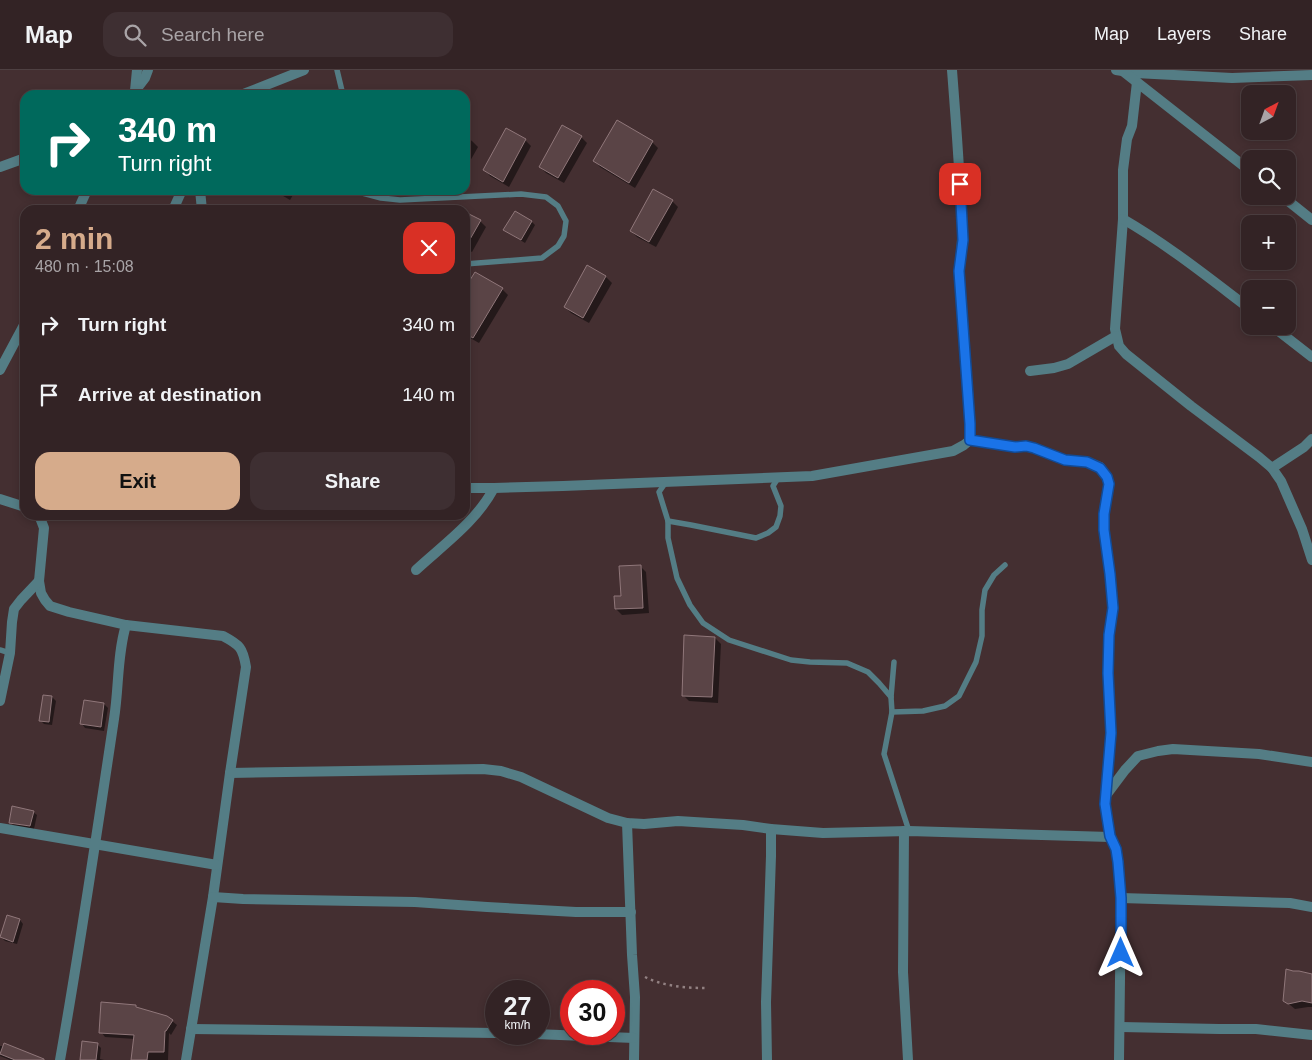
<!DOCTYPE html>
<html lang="en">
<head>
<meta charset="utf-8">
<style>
  :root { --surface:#332325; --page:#3e2f32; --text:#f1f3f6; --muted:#a9a4a7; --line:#4e4042; --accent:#d6ab8b }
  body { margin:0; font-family:Arial,sans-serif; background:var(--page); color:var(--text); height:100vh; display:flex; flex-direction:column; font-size:19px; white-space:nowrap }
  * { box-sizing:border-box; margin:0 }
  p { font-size:16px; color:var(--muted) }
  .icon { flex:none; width:28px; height:28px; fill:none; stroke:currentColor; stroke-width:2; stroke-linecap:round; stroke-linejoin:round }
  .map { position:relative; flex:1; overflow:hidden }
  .side { position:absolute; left:20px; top:135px; width:450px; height:315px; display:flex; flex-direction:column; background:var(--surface); border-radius:15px; box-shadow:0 2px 8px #0003,0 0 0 1px var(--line) }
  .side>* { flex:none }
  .top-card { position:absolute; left:20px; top:20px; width:450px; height:105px; border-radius:15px; box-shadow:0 2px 8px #0003,0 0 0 1px var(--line); background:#00695c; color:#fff; overflow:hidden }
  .needle { width:32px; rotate:41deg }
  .controls { position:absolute; left:1241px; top:15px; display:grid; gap:10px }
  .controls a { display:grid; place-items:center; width:55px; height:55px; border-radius:10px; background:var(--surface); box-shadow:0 2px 8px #0003,0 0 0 1px var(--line); font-size:25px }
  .speed { position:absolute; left:485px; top:910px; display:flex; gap:10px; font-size:25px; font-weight:700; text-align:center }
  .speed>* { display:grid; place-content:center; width:65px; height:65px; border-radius:50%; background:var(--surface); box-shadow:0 2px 8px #0003,0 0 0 1px var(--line); line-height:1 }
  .speed small { font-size:12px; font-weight:400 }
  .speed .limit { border:8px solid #d22; background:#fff; color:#111 }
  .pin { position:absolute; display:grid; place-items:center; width:42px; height:42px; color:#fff; margin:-21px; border-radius:10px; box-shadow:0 2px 8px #0006 }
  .me { position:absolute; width:55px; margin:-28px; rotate:0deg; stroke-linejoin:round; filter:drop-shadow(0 0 4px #0008) }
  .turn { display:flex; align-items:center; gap:18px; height:105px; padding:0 15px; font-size:22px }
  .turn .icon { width:65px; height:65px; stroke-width:2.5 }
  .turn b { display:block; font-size:35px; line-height:42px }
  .round { display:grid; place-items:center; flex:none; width:52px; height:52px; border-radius:15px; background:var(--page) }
  .summary { display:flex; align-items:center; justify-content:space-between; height:85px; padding:0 15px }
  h1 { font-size:30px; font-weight:700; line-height:38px; color:var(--accent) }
  .cta { display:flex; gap:10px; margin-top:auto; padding:10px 15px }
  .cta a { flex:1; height:58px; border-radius:15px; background:var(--accent); color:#111; font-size:20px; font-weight:700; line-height:58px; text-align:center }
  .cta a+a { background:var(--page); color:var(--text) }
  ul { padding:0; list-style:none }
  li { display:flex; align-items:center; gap:15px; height:70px; padding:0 15px }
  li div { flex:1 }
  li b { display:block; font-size:19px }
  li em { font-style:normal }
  header { display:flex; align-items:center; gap:30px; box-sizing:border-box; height:70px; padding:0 25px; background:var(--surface); border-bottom:1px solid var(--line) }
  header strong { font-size:24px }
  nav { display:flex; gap:28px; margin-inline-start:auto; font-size:18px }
  .search { width:350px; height:45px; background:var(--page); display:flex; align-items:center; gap:12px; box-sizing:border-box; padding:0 18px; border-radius:15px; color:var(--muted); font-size:19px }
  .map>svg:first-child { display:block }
</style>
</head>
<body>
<header>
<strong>Map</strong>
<div class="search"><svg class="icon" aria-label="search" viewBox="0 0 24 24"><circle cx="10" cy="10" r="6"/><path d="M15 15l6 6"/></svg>Search here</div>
<nav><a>Map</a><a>Layers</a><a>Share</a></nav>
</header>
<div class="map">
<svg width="1312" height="990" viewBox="0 0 1312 990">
  <rect width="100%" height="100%" fill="#442f31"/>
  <g fill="#0007">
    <polygon points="618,52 652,72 658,78 635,118 600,97 595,91"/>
    <polygon points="465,67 472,71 478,77 465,100"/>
    <polygon points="581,67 587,73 564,113 546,103 540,97"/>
    <polygon points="525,70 531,76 509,117 490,106 485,100"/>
    <polygon points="273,120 296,120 290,130"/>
    <polygon points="672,131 678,137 656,177 637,167 631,161"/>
    <polygon points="465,143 480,151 486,157 472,182 465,178"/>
    <polygon points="532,152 535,155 525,173 509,163"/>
    <polygon points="587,197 606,207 612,213 589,253 571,243 565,237"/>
    <polygon points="502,219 508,225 479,273 465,265 465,221"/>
    <polygon points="640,496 646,502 649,543 622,545 616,539"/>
    <polygon points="715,568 721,574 718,633 689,631 683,625"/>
    <polygon points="44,626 52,627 56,631 52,655 44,654 40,650"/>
    <polygon points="85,631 104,634 108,638 104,661 85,658 82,654"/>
    <polygon points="33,742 37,745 34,759 14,756 10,752"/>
    <polygon points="8,846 20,850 23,854 17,874 5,871 1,867"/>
    <polygon points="1312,905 1312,937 1308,937 1295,939 1284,930"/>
    <polygon points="136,936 139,939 172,951 177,955 171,965 169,963 168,990 133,990 135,969 105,967 101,962"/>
    <polygon points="97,974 101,978 100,989 104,990 81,990"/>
    <polygon points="0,976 4,976 37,990 10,990 0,986"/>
  </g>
  <g fill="#5a4446" stroke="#90777a">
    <polygon points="617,50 653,71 629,113 593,91"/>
    <polygon points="562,55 582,66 558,108 539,97"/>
    <polygon points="506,58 526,69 503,112 483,100"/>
    <polygon points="653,119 673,130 649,172 630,161"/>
    <polygon points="515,141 532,151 521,170 503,160"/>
    <polygon points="465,142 481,150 465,178"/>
    <polygon points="587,195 606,206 583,248 564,237"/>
    <polygon points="475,202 503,218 473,268 465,263 465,218"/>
    <polygon points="641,495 643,538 615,539 614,526 621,526 619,496"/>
    <polygon points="684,565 715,567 712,627 682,626"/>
    <polygon points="43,625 52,626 49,652 39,651"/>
    <polygon points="84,630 104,633 101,657 80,654"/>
    <polygon points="12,736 34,741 30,756 9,753"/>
    <polygon points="7,845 20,849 13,872 0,867"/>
    <polygon points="1286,899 1293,901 1299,901 1312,904 1312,933 1302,931 1288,934 1283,931"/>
    <polygon points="101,932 136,935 136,937 167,946 173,950 166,961 165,961 164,982 148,982 147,990 131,990 134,965 99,963"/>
    <polygon points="82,971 98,973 96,990 80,990"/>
    <polygon points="4,973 44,989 44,990 15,990 0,984"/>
  </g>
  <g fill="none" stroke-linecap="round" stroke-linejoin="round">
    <path stroke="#928182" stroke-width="2.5" stroke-dasharray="2.5 4" stroke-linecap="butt" d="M645,907C663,916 685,918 705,918"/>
    <g stroke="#547d85" stroke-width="5.5">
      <polyline points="337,0 343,25"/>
      <polyline points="351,120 381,128 400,130 521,124 546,127 558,136 566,151 564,166 558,176 542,188 465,194"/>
      <polyline points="666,412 659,422 668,451 668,468 677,508 690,535 703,553 729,570 791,590 810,592 847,593 868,602 879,613 891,627"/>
      <polyline points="668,451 691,455 756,468 768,463 776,457 780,446 781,436 773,416 778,408"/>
      <polyline points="0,580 10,583"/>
      <polyline points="894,592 891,627 892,642 884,684 909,761"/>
      <polyline points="892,642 923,641 945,636 959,626 976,592 982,566 982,540 985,520 994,505 1005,495"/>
    </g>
    <g stroke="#547d85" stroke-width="10">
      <polyline points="1137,12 1132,56 1127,69 1123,100 1123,149 1115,259 1119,276 1126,284 1191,336 1259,387 1272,398 1281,411 1302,459 1312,490"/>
      <polyline points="135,21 137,0"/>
      <polyline points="132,25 145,8 148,0"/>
      <polyline points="241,25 304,0"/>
      <polyline points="0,97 25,88"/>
      <polyline points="200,120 202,140"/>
      <polyline points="78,140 87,120"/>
      <polyline points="173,140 182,120"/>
      <path d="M1123,149C1168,175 1209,208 1250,239"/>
      <polyline points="1272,256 1312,287"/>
      <polyline points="0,300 25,253"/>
      <polyline points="1030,301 1054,298 1068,294 1116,266"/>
      <polyline points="970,370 1015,377 1026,376 1034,378 1065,390 1087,392 1100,397 1107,407 1109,414 1104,444 1104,461 1110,504 1113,538 1109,565 1108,603 1111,663 1105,734 1110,767 1116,779 1118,792 1121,828 1119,990"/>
      <polyline points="1272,398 1304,377 1312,369"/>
      <path d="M465,418H494L563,416L812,406L953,381L964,375L970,370L971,362L959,201C964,172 962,145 960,116C958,77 955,39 952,0"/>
      <polyline points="0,429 25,437"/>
      <path d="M39,445L44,458L39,511L41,523L45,530L50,536L69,542L126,555L223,566C240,575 243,578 246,597L230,703L213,827L186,990"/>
      <path d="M416,500C443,475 476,452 494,418"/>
      <polyline points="0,631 10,583 12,552 14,539 21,530 39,511"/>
      <polyline points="230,703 483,699 501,701 521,707 608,748 627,753 644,754 678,751 710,753 743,755 771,759 823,763 909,761 1110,767"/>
      <polyline points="1107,724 1125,700 1138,686 1158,681 1173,679 1259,684 1312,692"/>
      <polyline points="627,753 632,885 635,927 634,990"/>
      <polyline points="0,758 217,795"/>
      <polyline points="904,761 903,902 908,990"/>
      <polyline points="213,827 243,829 415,832 487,837 576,842 631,842"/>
      <polyline points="1121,828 1290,833 1312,837"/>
      <polyline points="1121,957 1219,959 1256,959 1312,965"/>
      <polyline points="191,959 496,963"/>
      <polyline points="535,964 634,968"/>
      <path d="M60,990C80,877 97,763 114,649C119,618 117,585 126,555"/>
      <polyline points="767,990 766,932 771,786 771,759"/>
    </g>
    <g stroke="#547d85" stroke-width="10">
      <polyline points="1116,0 1135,3 1232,8 1312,5"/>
      <polyline points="1124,2 1250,101"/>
      <polyline points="1282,126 1312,150"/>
    </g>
  </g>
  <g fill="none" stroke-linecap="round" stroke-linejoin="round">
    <g stroke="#114b97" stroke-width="12">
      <polyline id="route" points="960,114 963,170 959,201 970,354 970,370 1015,377 1026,376 1034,378 1065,390 1087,392 1100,398 1107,407 1109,414 1104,444 1104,460 1110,504 1113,538 1109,565 1108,603 1111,663 1105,734 1110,766 1116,779 1118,792 1121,828 1121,883"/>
    </g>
    <use href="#route" stroke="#1a73e8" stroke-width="9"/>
  </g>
</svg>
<div class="controls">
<a><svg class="needle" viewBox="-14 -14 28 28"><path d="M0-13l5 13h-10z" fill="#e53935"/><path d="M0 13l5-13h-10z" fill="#a9a4a7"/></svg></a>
<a><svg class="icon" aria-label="search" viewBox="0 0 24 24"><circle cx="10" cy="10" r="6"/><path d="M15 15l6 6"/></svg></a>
<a>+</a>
<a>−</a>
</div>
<div class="speed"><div>27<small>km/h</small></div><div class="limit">30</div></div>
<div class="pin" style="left:960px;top:114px;background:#d93025"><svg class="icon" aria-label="arrive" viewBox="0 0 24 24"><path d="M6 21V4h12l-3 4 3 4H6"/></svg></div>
<svg class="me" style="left:1121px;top:883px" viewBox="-20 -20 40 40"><path d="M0-17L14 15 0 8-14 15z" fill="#1a73e8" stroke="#fff" stroke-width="4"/></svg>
<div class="top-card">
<div class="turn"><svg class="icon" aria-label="right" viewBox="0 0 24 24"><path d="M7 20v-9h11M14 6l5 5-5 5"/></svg><div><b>340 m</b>Turn right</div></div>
</div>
<section class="side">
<div class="summary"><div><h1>2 min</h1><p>480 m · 15:08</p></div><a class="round" style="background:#d93025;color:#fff"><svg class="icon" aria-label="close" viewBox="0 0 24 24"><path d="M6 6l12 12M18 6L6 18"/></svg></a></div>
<ul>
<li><svg class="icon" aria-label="right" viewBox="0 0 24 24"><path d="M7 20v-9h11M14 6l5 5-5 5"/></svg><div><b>Turn right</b></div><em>340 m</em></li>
<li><svg class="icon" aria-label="arrive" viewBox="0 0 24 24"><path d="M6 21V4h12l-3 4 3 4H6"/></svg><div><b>Arrive at destination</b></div><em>140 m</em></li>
</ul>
<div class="cta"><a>Exit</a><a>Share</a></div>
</section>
</div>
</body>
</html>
